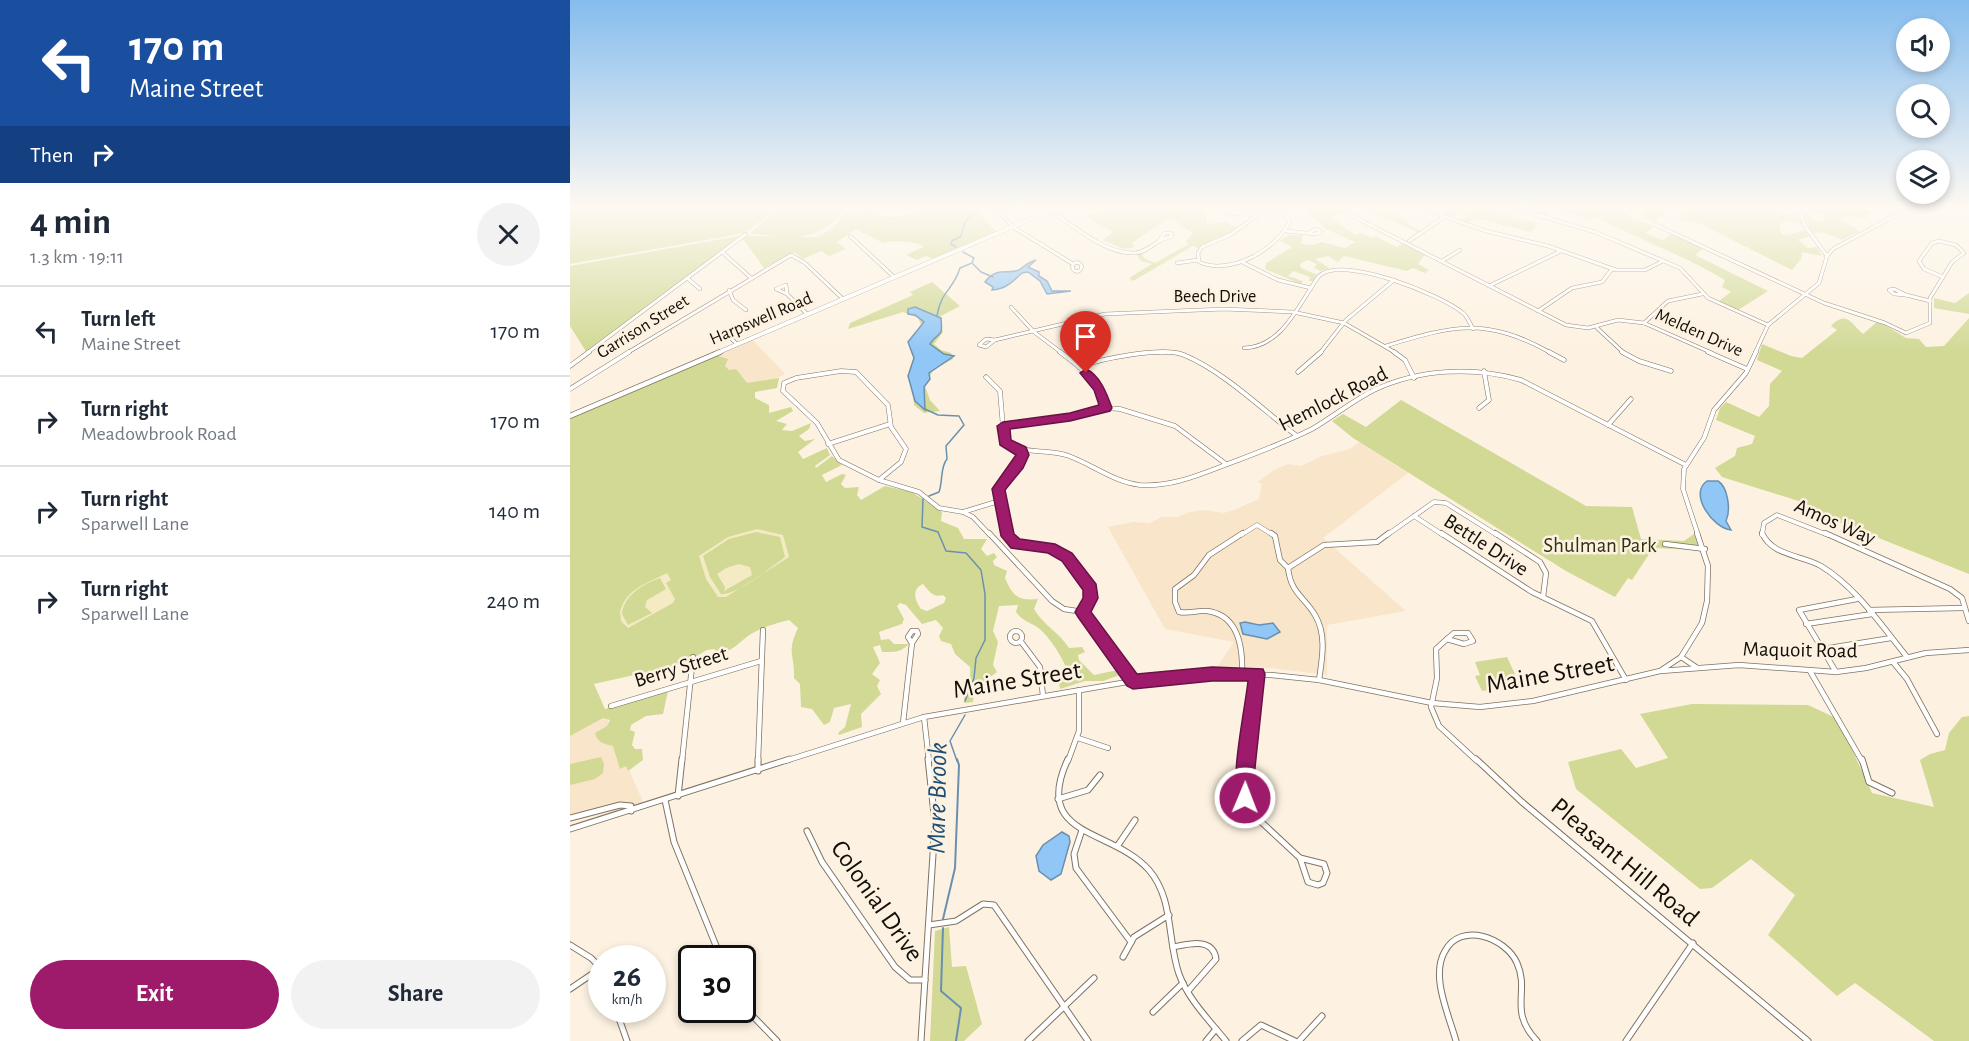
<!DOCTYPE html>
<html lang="en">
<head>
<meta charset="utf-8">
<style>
  :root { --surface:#fff; --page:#f2f2f3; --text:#1f2937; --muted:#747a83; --line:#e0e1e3; --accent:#9e1b6b }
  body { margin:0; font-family:"Alegreya Sans",sans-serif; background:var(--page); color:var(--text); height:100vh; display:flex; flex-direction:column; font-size:22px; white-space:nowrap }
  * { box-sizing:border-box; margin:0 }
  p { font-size:20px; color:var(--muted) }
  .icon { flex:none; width:33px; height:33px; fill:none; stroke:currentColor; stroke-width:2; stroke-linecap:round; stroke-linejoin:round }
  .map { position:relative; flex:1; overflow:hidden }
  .panel { display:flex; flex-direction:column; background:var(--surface); width:570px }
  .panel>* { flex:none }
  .hud { background:#1a4fa0; color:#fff; overflow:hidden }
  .fabs { position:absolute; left:1326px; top:18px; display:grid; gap:12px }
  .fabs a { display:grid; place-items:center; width:54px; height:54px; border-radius:50%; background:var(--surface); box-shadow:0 3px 9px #0003; font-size:30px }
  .speed { position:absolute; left:18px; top:945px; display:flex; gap:12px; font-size:30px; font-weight:700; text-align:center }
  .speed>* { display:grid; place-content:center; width:78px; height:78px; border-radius:50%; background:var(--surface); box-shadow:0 3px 9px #0003; line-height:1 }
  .speed small { font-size:15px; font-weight:400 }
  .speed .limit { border:3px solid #111; border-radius:9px; background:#fff; color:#111 }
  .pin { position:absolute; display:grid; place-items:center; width:51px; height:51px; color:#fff; margin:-62px -26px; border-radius:50% 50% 50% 0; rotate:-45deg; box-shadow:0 0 6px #0007 }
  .pin .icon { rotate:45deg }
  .me { position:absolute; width:66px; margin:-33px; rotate:1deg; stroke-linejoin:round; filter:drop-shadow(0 0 4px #0008) }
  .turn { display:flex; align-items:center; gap:21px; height:126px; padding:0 30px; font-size:27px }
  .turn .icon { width:78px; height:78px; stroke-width:2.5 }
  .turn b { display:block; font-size:42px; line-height:51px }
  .then { display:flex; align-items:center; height:57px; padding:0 30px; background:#0003; gap:12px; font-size:22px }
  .round { display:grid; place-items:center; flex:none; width:63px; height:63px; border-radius:32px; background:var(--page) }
  .headline { display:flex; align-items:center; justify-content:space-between; height:102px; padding:0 30px }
  h1 { font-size:36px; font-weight:700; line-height:45px }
  .button { display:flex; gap:12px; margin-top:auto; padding:12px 30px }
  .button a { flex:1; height:69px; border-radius:36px; background:var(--accent); color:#fff; font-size:24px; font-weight:700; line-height:69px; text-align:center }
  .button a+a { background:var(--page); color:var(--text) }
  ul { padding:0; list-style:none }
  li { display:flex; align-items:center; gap:18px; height:90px; padding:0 30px; border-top:2px solid var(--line) }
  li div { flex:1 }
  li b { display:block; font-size:22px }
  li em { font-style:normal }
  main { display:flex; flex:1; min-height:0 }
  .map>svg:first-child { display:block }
</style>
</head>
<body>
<main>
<section class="panel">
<div class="hud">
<div class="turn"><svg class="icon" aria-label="left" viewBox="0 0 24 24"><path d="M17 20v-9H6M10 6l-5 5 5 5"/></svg><div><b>170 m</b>Maine Street</div></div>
<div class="then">Then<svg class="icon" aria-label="right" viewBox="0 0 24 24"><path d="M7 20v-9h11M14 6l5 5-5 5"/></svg></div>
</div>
<div class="headline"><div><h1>4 min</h1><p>1.3 km · 19:11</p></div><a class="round"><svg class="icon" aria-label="close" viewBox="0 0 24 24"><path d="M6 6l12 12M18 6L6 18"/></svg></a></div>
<ul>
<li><svg class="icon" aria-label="left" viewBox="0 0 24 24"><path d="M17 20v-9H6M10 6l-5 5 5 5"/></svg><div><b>Turn left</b><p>Maine Street</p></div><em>170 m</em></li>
<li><svg class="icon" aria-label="right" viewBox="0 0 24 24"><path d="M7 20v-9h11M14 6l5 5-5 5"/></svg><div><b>Turn right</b><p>Meadowbrook Road</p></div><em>170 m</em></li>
<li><svg class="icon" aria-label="right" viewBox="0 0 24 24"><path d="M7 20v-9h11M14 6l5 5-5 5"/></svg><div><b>Turn right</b><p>Sparwell Lane</p></div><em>140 m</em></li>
<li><svg class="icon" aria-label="right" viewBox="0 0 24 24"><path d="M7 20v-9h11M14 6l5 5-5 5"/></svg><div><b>Turn right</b><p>Sparwell Lane</p></div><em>240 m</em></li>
</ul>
<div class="button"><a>Exit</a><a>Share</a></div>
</section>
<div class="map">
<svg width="1399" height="1041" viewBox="0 0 1399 1041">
  <rect width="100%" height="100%" fill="#fdf2e1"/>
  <g fill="#f8e5ca">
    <polygon points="182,339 215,374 177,392 146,355"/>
    <polygon points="789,442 838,473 753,538 836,611 757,625 757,675 701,668 647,667 664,642 595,629 538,527 563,522 579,523 592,517 607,517 620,512 635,510 654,513 664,510 689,499 692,484 688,482 704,470 718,464 731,466 752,456 780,449"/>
    <polygon points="32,707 73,802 63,805 53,802 0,815 0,735"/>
  </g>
  <g fill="#d1d995" fill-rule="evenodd">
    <polygon points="0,206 210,206 175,233 0,264"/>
    <path d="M213,206H278C250,243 223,239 180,233Z"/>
    <path d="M356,206H408L409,213L426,232L364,259L356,256L347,260L336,255L353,247L350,244C339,243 325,239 313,243L286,229L267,242L276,249L259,256L251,251L233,259L224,252L194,268L174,240L164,243L17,353L0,326V266L169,236L247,237L260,230L276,213C286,214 292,208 302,209C317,225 340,214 356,206Z"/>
    <path d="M552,206H636L637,224L655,222L668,228L660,236L630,249L623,246L563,281L559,278L582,264L571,261L566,254L571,252L575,259L585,263L619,244L616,241L623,233L601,218L597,219L562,243L565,247L554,249L533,240L543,232L515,216C527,210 539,212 552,206Z"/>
    <path d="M678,206H805L840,221L837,224L852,231L849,233L788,206L761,218L786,235L791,233L802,238L805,236L827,247L835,242L855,254L848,264L859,270L855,273L843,268L837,271L774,256L768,262L758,256L745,259L759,268L751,271L744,268L747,264L737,260L730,264L731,268L748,275L743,281H739L740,277L723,271L718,276L733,281L731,284L695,269L696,263L722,247L709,241L719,235H733L731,244L743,245L751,242L775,248L785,242L756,229L734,208C724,211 681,213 671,209Z"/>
    <polygon points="874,206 926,206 919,211 940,211 943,212 940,218 969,223 961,232 906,218 898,224 889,221 898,214 890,211 880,218 872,215 880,208"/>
    <path d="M956,206H1050C1061,223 1067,219 1084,226L1076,233L1093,240L1103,233L1135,247L1125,255L1198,291L1168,310L1149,301L1161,292L1152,287L1155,280C1113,255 1068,239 1024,216L1021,220L982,209L976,216L960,211Z"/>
    <polygon points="1077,206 1199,206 1205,212 1229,216 1233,225 1215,220 1209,226 1212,234 1217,235 1235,230 1239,236 1228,240 1238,248 1247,247 1252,256 1232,252 1231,259 1222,270 1129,223 1108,220 1114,211 1101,208 1084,222 1073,218"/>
    <path d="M1243,206L1262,210L1266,206H1295L1293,208L1307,214L1301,213L1295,216L1298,218L1296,219L1277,215L1270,219L1290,231L1272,240C1261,235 1254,231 1242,233L1234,217L1238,212L1242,219L1252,222L1255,216L1240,210Z"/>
    <polygon points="362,282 390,306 369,317 373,332 364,344 371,350 381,353 383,359 363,370 355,386 360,400 370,411 354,413 344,405 341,382 348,332 352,327 348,318 333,312 278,329 280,323 343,295 340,292"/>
    <polygon points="1399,293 1399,314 1364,308 1364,298 1385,303"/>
    <path d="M1399,318V574L1251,515L1235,503L1152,477L1145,468L1165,456L1167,448L1182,444L1185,436L1146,420L1150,408L1156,402L1189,417L1199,406L1200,384L1212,371L1187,360L1192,344L1221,356L1232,358L1267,330L1261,326C1277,309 1282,325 1293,334L1308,321L1336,338L1349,339L1356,347L1374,346Z"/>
    <path d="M146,355L158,359L155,366L159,370L166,369L177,383L209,378L207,388L185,392V398L199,405V413L221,407L223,411L206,421L217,424L212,430L222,431L241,423L239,429L229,436L235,441L245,439L228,452L233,459L257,448L260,455L245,466L246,468L262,456L272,465L252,475L256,482L272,474L276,475L271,484L275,488L289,487L287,495L291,500L315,486L342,492L372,512L371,521L388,528L394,539H417L411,549L417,556L424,553L427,557L423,561L424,565L437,571L435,578C443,597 449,601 468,599L464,609C472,624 490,633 499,648L512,647L515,652L508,655L509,660L524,675L548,670L550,675L533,681H515L490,689L489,682L501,678C494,661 485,645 473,632C464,622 453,623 446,612L448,605L429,606L423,631L428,642L423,665L427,672L405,688L403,702L394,703C394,690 402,680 400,667L385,654L381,644L371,641L369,636L373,628L366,620L352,624L336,605L330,603L327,606L334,619L332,624L309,632L311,640L319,639L324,644H339C330,653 324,652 312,652L310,645L303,647L310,663L302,674L310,680L307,686L311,694L291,714L292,727L269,735L268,733L275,727L281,704L264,708L260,722L254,725L242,709L231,707L230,684L224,678C225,655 216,653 228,628L219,620C207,623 189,628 178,636C168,643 162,652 149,653L144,649L137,650L113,664L24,684L35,709L98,691L93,714L76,716L61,725L60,730L65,732L62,745L65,749H72L73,760L58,771L56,766L50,769L43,746C34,744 27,742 25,733L37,726L40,720L33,718L0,736V418ZM353,584C359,591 363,598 373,595L376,598L374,603L357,611L351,609C345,601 341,589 353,584Z"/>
    <polygon points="831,400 1016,506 1062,507 1071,539 1114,541 1124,534 1130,550 1083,548 1062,580 1058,578 1045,597 996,571 783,438 762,421 773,414 796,427"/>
    <polygon points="937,657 950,685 912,691 905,676 910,675 905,662"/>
    <polygon points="1122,704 1238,705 1268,719 1302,793 1364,807 1350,760 1360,754 1375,750 1379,733 1392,717 1399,716 1399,1041 1364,1041 1285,983 1267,996 1198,935 1225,895 1181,859 1142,888 1130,889 1006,789 998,762 1051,749 1066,768 1098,758 1070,714"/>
    <polygon points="31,757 34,764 33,773 25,779 0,785 0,764"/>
    <polygon points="379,927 382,967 396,966 412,1024 394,1041 360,1041 365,931"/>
  </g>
  <g fill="#f4eac4" fill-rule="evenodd">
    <path d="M187,529L213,535L219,557L156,597H148L136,579L129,556L158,537ZM186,532L210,537L215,557C201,567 168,595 151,594L140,577L133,556L159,539Z"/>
    <polygon points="169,564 180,567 182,575 154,591 155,587 147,574 156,568"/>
    <path d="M97,573L101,580L96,583L105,599L103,603L58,628L51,621L50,612C56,588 78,583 97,573ZM90,578L96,589L77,600L75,607L82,613L58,625L52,614C54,595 73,584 90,578Z"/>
  </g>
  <g fill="#91c7f6" stroke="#6b90af" stroke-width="1.5">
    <path d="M466,260L458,267L469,272V276L477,281L482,291H501L477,294L470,281L458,272L452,273C444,280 437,289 422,290L423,287L415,282C427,266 438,275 449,270C455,266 458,262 466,260Z"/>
    <path d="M345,307L371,318C373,340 369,330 360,344L374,354L384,356L359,373L360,379L354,387L355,410L345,401L338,376L344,358L338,342L354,322L345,315L338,314V309Z"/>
    <path d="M1137,481H1148C1158,487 1161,510 1156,521L1161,530C1143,528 1118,494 1137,481Z"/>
    <polygon points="675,622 689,625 703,623 710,632 697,639 673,634 670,623"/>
    <polygon points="492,832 499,836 500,842 491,874 481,880 469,871 466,856 473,845"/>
  </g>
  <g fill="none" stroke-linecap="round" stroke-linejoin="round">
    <g stroke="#6b90af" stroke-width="1.5">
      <polyline points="386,247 381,244 382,241 391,236 395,222 402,214 390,206"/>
      <polyline points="403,264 411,272 423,277"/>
      <path d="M367,316C371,290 383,291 390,268L402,263L404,258L393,252"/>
      <path d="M355,409L368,415L389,416L394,425L376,446L377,459C370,467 373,481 369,492L359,496"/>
      <polyline points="353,499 352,527 368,532 376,551 396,553 411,570 415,594 415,640 406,658 404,678 395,701"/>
      <polyline points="387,761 380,741 395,715"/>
    </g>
    <g stroke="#6b90af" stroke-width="2">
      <polyline points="373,919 385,868 389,765 387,759"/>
      <polyline points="373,928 371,991 391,1008 386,1041"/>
    </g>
    <g stroke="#807361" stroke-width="4">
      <g id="minor-far3">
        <polyline points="423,206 443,227 503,264"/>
        <polyline points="844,206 916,231 978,246 1046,270 1075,270 1093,261"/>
        <polyline points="944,206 941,209 945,212 957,212 951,206"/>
        <polyline points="1228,206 1235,226 1257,256"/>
        <path d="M695,210L714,213L720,221C706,250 660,276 629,262L628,253L632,247L660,235Z"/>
        <path d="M481,211C504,226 535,254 564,253C573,253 582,246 589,241"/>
        <polyline points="775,212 996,325 1018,328 1048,320 1074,323 1142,353"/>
        <polyline points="957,212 1025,232 1110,268 1138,298 1198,325"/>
        <polyline points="672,213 661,209 655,213 687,215"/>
        <polyline points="1231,213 1241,206"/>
        <polyline points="1086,225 1254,303 1315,323 1336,333 1360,323 1360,298 1373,277"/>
        <polyline points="716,231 746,234 751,232 746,229 738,233"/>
        <polygon points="595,233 601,233 602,236 589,241"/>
        <polyline points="280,236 324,277"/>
        <polyline points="839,241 874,217"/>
        <polygon points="1369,241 1386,245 1394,253 1382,262 1373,277 1354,269 1349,261 1362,243"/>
        <polyline points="152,252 180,277"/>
        <polyline points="872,261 890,250"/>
        <polyline points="672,262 708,280 741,288"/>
        <circle cx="507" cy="267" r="4.5"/>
        <polyline points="607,263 628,260"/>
        <polyline points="117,278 130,289"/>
        <polygon points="216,285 217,294 206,289"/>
        <polyline points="919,286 991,251"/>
        <polygon points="1324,289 1336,295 1324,294 1319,290"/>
        <polyline points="159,290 163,300 176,310"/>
        <polyline points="217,294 237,314"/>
        <polyline points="1336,295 1360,301"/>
        <polyline points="441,307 464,332 492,353"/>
        <polyline points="968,311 1002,288 1032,282 1042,269"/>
        <polyline points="1074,323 1098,301 1132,294"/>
        <polyline points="1027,328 1054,353"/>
        <polyline points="155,333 167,344"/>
        <polygon points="416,339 425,340 416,347 409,345"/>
        <polyline points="425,340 535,314 654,309 723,312 774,323 826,353"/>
        <path d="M816,346C883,325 917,317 981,353"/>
        <path d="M674,348C713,347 729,303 749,276C771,254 872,295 893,313C898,317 900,324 903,329"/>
        <polyline points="17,353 176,234"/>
        <polyline points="57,353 221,255 235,263 273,299"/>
        <polyline points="590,353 595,353"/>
        <polyline points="750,353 776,320 824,280"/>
        <polyline points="1185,353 1198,325 1249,283 1257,256 1263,249 1343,206"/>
      </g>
    </g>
    <g stroke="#807361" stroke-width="5">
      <g id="minor-far2">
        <path d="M490,352C511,367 529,382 536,408"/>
        <polyline points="824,352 835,360 844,378"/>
        <polyline points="979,352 994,360"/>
        <polyline points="1052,352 1069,361 1101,371"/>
        <polyline points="1138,352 1177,369"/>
        <polyline points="0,366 19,352"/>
        <path d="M509,367C530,359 593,346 614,355C653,371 693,410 727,436"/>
        <polygon points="271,371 286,372 318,405 321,427 336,449 331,462 309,480 269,460 247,423 213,391 214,383 226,378"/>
        <polyline points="728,372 751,352"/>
        <path d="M416,377L430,391L434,440C451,456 478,448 499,456C523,465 544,482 570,485C598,487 624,477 650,467C681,455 712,444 742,429C763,417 782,401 804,390C849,369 904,366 951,380L1116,465"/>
        <polyline points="0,389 59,352"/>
        <polyline points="909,408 919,400 914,371"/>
        <polyline points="1038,425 1061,399"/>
        <polyline points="433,426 500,417 536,408 550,409 605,426 656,464"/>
        <polyline points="258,444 320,424"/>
        <polyline points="309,480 349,492 369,508 393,512 403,517 420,535"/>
        <polyline points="393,512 429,501"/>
        <polyline points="844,516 873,535"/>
        <path d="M437,535C432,521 423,495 431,482C438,469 452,467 452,450"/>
        <polyline points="671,535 687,525 703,535"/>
        <polyline points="817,535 864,502 876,503 927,535"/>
        <polyline points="1128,535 1113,489 1114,469 1134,438 1144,410 1176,373 1186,352"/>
        <polyline points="1192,535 1194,523 1207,515 1258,535"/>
      </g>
    </g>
    <g stroke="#807361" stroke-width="6">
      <g id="minor-far1">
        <polyline points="419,533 482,601 494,609 513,612 563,681"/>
        <path d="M436,533L447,545C459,548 473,545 485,549C509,557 531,590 513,612"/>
        <polyline points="701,533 705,536 710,560 718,568"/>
        <polyline points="871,533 962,592 1022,621 1056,680"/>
        <polyline points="925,533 970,562 976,573 973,597"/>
        <path d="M1192,533C1202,556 1232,555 1251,566C1287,588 1311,625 1337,657"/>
        <polyline points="1255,533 1380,589 1392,598 1399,621"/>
        <polyline points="1095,544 1135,549"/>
        <polyline points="1299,610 1393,608"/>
        <polyline points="1236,624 1302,614"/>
        <circle cx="446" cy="637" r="6"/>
        <polygon points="342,631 347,631 348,634 342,643 338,637"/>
        <polygon points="884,633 898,633 903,641 894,644 877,639"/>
        <polyline points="877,639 866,649 867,678 861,707 869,726 907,761"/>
        <polyline points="452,643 470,667 473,696"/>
        <polyline points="1253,649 1321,638"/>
        <polyline points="1111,657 1126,667"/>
        <polyline points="1323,662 1337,679 1367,734"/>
        <polyline points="1091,671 1169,665 1266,672 1296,668 1356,653 1399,650"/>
        <polyline points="1240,671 1292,761"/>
        <polyline points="1266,672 1229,610 1287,599"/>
        <path d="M672,674C673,648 669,615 637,611C628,610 619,614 609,612L605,602V589L624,575L639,555L673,533"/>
        <path d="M749,680C752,659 757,635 745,615C734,596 721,594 718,568L754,545L807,542L819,533"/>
        <polyline points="41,706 191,661"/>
        <polyline points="354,717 359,761"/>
        <polyline points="333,723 342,643"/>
        <polyline points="508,738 538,748"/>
        <polyline points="112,761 123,657"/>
        <polyline points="188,761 193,630"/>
        <polyline points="215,761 354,717 563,681 642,674 701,675 749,680 862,703 910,707 963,701 1090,671 1111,657 1132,623 1137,601 1138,566 1127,533"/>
        <polyline points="498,761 509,731 509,690"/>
        <polyline points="676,761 687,674"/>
      </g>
    </g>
    <g stroke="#807361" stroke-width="7">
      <g id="minor">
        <path d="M498,759C461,838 542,828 579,870C604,899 597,940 609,974C618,999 639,1020 656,1041"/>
        <polyline points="677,759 675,798 687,818 730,858"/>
        <polyline points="906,759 952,802 1238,1041"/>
        <polyline points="1292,759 1299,782 1322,793"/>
        <polyline points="188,771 188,759"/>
        <polyline points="108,796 112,759"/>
        <polyline points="488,799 518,790 530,775"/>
        <polyline points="95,800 104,842 151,958"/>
        <polyline points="0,818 50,805 61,806 61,811"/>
        <polyline points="0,829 220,759"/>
        <polyline points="512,830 504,854 506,868 561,942"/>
        <polyline points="237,831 252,862 325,967 340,980 355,980"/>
        <polyline points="548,845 565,820"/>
        <polygon points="730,858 754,864 757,873 753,883 748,885 738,882"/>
        <polyline points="359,925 386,921 413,904 424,905 518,1041"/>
        <polyline points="0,945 21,958 32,969"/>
        <path d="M603,947C619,944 643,937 646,959L618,991"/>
        <polyline points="553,957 564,937 599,915"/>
        <polyline points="0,989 31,968"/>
        <polyline points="172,1005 207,1041"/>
        <polyline points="46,1010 57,1041"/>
        <polyline points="583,1012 613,983"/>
        <polyline points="351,1041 365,823 358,759"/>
        <polyline points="458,1041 524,978"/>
        <polyline points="636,1041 646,1029"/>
        <polyline points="672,1041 691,1025 725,1041"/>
        <polyline points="729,1041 752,1016"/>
        <path d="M886,1041C879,1015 860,976 875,951C891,921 936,938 947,963C960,992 938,1011 967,1041"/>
        <polyline points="1056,1041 1123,943"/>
      </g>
    </g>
    <g stroke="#807361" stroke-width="4.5">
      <polyline id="major-far1" points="147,353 491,206"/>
    </g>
    <g stroke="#807361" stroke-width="6">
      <polyline id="major" points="0,416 150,352"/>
    </g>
    <use href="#minor-far3" stroke="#fff" stroke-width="3"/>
    <use href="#minor-far2" stroke="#fff" stroke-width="4"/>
    <use href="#minor-far1" stroke="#fff" stroke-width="4.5"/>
    <use href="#minor" stroke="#fff" stroke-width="5"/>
    <use href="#major-far1" stroke="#fff" stroke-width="4"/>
    <use href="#major" stroke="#fff" stroke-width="4.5"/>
  </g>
  <linearGradient id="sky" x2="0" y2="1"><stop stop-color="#85bcee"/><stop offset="0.59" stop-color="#fef9f2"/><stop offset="1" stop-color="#fef9f2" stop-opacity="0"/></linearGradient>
  <rect width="1399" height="352" fill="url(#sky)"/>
  <path fill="#9e1b6b" stroke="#671246" stroke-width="1.5" d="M516,369C530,375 537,394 542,408L540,411L500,421L440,429L441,440L456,447L459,455L453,468L435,490L444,534L450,539L485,544L502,553L526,584L528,598L521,612L567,674L642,667L693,669L695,674L681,805L675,807L669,805C659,781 675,710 678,681H642L563,689L557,686L508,617L505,612L513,598V590L492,561L478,553L441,548L431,536L422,489L446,455L430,445L427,426L433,422L500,413L529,405L524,390L510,373Z"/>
  <g text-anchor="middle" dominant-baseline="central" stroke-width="5" stroke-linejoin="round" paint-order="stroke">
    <g font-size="18" fill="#130f08" stroke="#fdf2e1">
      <text x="645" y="297">Beech Drive</text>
      <text transform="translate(191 319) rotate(-23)">Harpswell Road</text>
      <text transform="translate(73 327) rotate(-32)">Garrison Street</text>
      <text transform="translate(1129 333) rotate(24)">Melden Drive</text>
    </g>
    <g font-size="21" fill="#130f08" stroke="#fdf2e1">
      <text transform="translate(763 399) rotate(-27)">Hemlock Road</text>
      <text transform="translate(1265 522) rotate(24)">Amos Way</text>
      <text transform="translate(916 545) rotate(33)">Bettle Drive</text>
      <text transform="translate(1230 650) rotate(1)">Maquoit Road</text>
      <text transform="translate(111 667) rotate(-17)">Berry Street</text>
    </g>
    <g font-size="21" fill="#30330e" stroke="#fdf2e1">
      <text x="1030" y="545">Shulman Park</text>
    </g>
    <g font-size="26" fill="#130f08" stroke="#fdf2e1">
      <text transform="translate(980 674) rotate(-10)">Maine Street</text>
      <text transform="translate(447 680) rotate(-9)">Maine Street</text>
      <text transform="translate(1055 862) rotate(40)">Pleasant Hill Road</text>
      <text transform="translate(307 901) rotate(55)">Colonial Drive</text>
    </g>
    <g font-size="27" font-style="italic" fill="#1d4e75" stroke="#fdf2e1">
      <text transform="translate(367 798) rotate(-89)">Mare Brook</text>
    </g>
  </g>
</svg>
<div class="fabs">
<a><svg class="icon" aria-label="sound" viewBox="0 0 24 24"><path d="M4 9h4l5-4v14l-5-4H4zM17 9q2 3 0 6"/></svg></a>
<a><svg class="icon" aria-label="search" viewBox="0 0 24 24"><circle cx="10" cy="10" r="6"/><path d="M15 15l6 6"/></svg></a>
<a><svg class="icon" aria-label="layers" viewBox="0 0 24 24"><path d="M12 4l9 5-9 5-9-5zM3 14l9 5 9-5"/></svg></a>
</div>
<div class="speed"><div>26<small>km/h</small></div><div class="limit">30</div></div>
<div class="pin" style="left:516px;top:373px;background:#d93025"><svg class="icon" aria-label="arrive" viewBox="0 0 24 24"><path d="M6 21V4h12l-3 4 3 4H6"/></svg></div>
<svg class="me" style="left:675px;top:798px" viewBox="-20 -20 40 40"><circle r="17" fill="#9e1b6b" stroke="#fff" stroke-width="3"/><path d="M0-11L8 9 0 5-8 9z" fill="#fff"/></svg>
</div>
</main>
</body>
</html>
